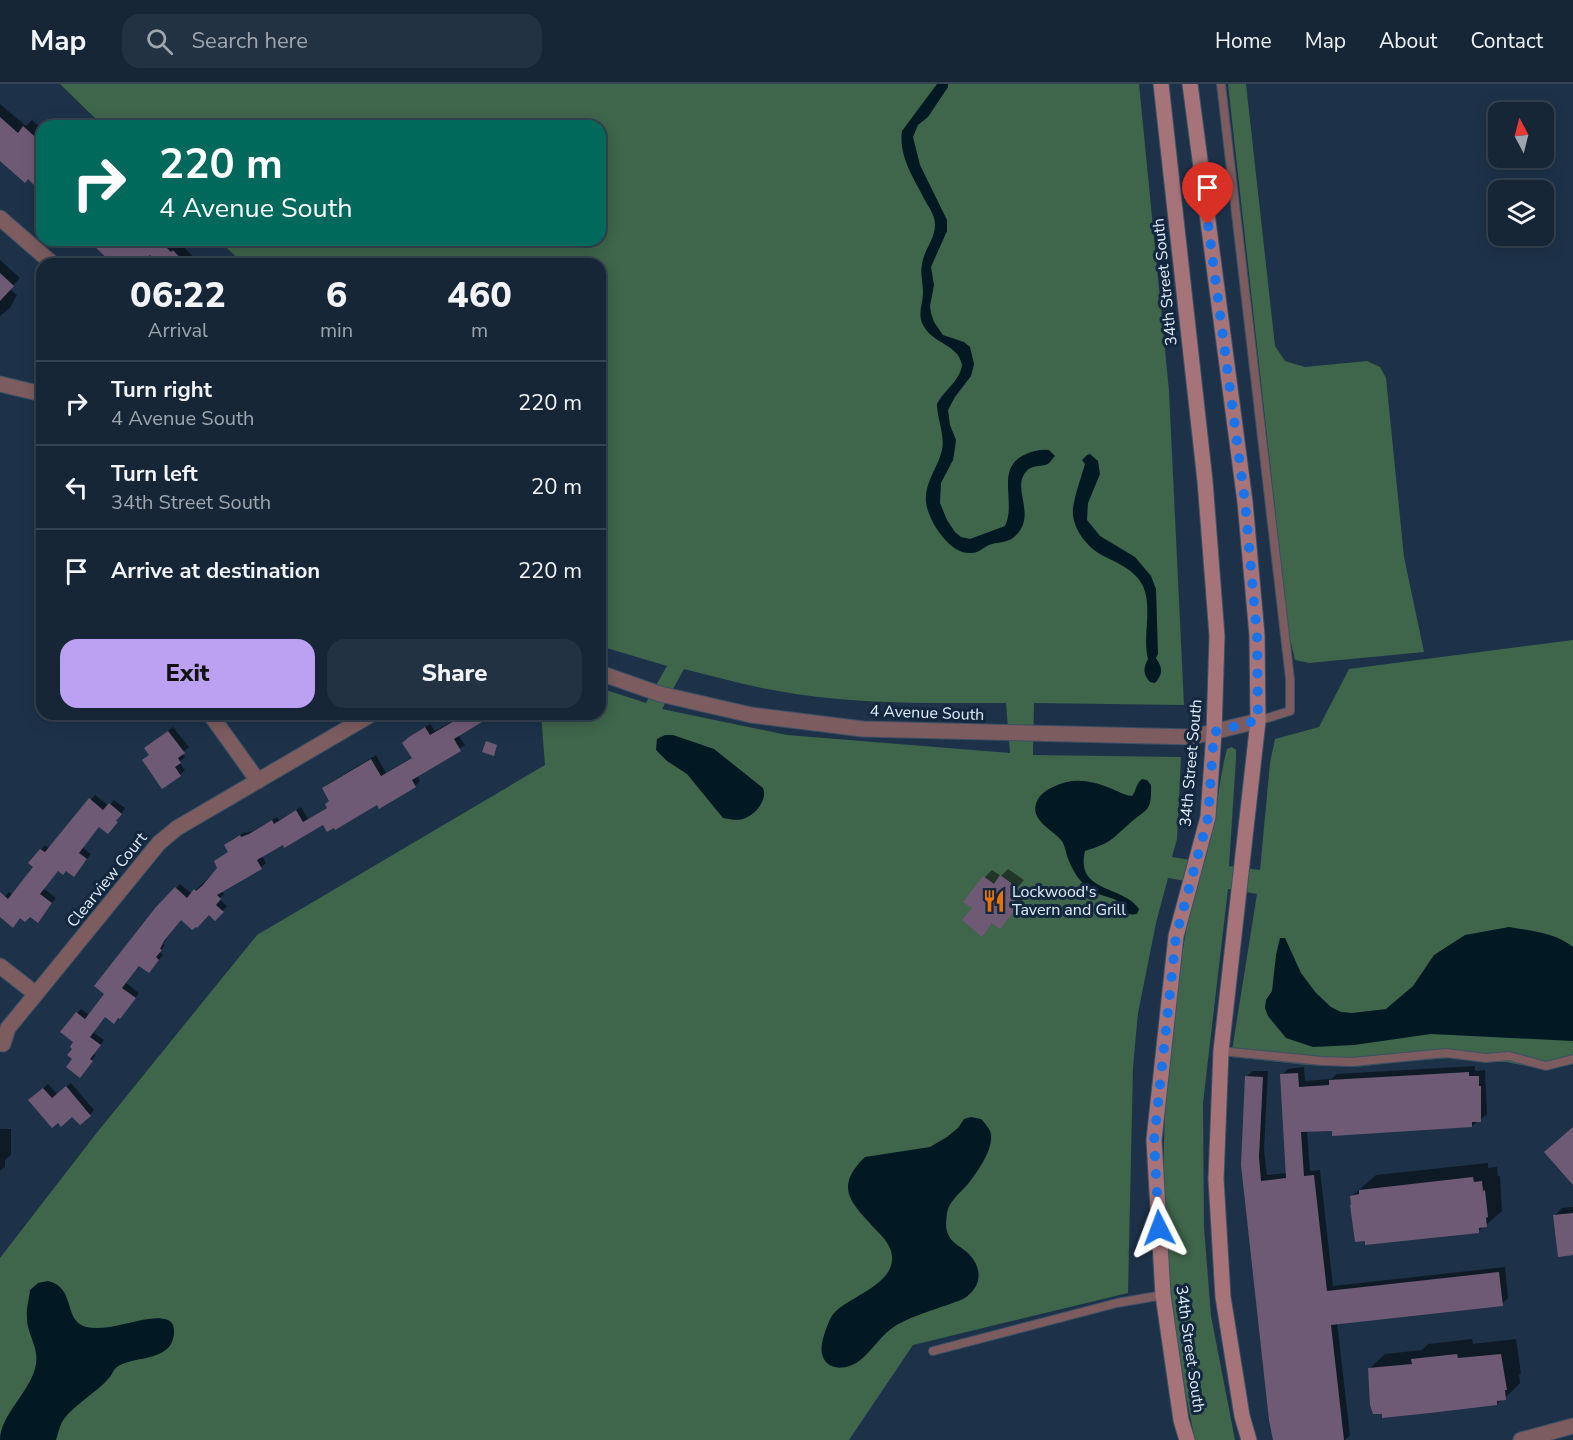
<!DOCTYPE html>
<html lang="en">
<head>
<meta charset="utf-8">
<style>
  :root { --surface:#162637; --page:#233242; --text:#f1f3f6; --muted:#9ea5ad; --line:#354352; --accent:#bca0f2 }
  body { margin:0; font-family:"Nunito Sans",sans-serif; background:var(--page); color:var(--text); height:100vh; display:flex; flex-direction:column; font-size:22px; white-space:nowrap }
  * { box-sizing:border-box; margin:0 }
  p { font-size:20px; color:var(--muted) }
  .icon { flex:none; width:33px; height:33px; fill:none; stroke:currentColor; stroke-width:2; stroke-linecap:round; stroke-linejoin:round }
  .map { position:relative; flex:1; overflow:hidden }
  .panel { position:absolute; left:36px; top:174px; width:570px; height:462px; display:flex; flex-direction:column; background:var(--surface); border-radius:18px; box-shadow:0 3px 15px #0003,0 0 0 2px var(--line) }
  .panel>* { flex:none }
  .banner { position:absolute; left:36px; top:36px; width:570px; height:126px; border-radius:18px; box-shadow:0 3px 15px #0003,0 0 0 2px var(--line); background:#00695c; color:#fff; overflow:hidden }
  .needle { width:39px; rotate:353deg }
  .tools { position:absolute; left:1488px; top:18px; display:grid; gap:12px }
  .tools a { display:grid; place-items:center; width:66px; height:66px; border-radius:12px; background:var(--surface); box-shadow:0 3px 15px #0003,0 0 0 2px var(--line); font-size:30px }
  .pin { position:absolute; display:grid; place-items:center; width:51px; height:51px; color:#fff; margin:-62px -26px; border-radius:50% 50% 50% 0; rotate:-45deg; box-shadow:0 0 6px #0007 }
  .pin .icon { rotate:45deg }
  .me { position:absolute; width:66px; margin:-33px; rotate:357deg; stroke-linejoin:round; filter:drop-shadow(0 0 4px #0008) }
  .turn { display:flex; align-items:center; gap:21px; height:126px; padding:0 24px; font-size:27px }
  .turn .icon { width:78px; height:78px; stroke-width:2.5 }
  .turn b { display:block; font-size:42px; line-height:51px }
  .eta { display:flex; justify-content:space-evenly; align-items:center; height:102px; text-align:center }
  .eta b { font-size:36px; font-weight:800; line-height:42px }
  .action { display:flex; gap:12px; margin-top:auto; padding:12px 24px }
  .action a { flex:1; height:69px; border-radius:18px; background:var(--accent); color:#111; font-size:24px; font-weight:800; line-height:69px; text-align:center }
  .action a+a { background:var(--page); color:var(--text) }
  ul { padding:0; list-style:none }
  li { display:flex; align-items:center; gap:18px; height:84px; padding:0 24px; border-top:2px solid var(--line) }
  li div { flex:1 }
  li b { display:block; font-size:22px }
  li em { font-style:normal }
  header { display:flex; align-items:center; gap:36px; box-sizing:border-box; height:84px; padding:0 30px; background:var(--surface); border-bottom:2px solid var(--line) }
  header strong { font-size:28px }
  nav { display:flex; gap:33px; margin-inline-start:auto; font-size:21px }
  .search { width:420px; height:54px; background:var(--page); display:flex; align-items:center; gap:15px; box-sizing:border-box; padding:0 21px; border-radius:18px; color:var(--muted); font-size:22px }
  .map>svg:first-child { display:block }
</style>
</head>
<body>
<header>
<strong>Map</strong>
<div class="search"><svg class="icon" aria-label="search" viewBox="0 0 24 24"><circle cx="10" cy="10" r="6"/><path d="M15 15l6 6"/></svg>Search here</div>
<nav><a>Home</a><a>Map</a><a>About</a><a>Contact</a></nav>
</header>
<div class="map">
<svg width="1573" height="1356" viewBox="0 0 1573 1356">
  <rect width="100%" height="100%" fill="#1d3249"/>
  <g fill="#3f654b" fill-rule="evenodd">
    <path d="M60,0H1139L1169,307L1184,621L1034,619L1033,671L1181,673L1177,755L1172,773L1204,778C1217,741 1217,702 1227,665L1232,663L1236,666V675L1229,782L1260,786L1270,679L1275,655L1319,643L1349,585L1573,556V980L1546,986L1507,978H1491L1452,974L1407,977L1356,983L1307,981L1231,973L1257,810L1228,805L1203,1019L1204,1143L1211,1232L1235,1356H1195C1171,1241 1157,1120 1167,1002C1168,981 1171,960 1173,939C1179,892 1184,845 1197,799L1168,794L1156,839L1138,929L1133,983L1128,1209L913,1261L849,1356H0V1174L95,1051L257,851L545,681L541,630H600V604L646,619L667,582L600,562V180H243L219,156H600V42H103ZM684,585C713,592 743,601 773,606C849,621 928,619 1006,619L1010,669L787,651L662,625Z"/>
    <polygon points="1228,0 1246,0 1275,262 1285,277 1305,283 1367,277 1380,283 1386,294 1404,473 1424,568 1309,579 1295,576 1289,551"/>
  </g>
  <g fill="#021823">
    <path d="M937,0H948V3L928,33L918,41L913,53L920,81L947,136V147L931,183L934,201L930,222L931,229L934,238L943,251L964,258L970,263L974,280L971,292L955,313L948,326L950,341L956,356L955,364L953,376L941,399L940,419L947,436L955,448L961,453L970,455L1005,442C1017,417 994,384 1026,370C1033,367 1041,365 1049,366L1055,372C1051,376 1050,380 1045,381C1038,383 1030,381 1025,389C1012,406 1038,433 1014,453C1007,459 999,458 992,460C984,462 980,469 971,469C950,471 928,437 926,418C924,399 938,384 942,366C945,350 937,335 937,320C944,306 960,297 962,281C958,259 932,261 922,239C918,228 923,219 923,208C923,199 920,189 922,180C924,166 935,155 935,141C935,133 931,126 927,120C916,98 898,73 902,47Z"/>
    <path d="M1090,370L1098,377L1100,390L1088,419L1087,436L1100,452L1135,473L1151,492L1156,505L1158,570L1156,574C1163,584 1163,590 1155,599L1150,598C1143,591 1143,584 1148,575C1142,552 1153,525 1143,502C1134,484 1116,479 1100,470C1085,461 1071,442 1073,424C1075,410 1081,394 1085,380L1082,376L1087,371Z"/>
    <path d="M665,651H673L714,665L763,704C768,716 755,731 743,735C737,737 729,735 723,734L687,690L667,677L656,666L657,655Z"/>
    <path d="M1142,695L1147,696L1151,701C1152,730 1146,724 1129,740C1110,757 1110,759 1085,767C1075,809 1123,801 1139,825L1137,830C1124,832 1127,827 1120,819C1112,812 1099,812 1090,806C1080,799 1071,784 1067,772C1066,768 1065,763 1063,759C1056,746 1026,737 1038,715C1041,710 1048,705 1053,703C1072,693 1090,696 1110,704C1118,707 1123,711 1132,712C1136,708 1135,701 1142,695Z"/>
    <path d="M1509,843C1532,847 1554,848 1573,863V957L1431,950L1354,961L1313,963L1286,954L1268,932L1265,924L1266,916L1272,907L1276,871L1280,854H1285L1301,889L1316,909L1331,923L1341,928L1352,929L1386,925L1413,902L1434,871L1465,851Z"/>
    <path d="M971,1033L981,1035C985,1039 990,1045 991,1050C993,1067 977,1088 968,1100C960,1109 949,1117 947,1129C946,1137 945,1145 949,1152C952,1159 963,1164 969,1170C984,1186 981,1204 963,1215C942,1224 908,1232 891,1245C879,1254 871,1268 859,1277C849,1285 829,1288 823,1273C820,1266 822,1258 824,1251C827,1243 830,1232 836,1227C853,1211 900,1198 891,1167C889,1160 883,1153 878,1148C853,1120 832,1105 865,1073L930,1063L947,1053L958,1044L964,1035Z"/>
    <path d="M48,1197C76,1203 63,1237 86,1243C111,1249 149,1228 168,1236C178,1240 174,1259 168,1264C154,1277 132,1273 117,1283C113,1286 112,1291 109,1294C96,1309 75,1320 64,1335C60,1340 58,1350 56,1356H0C0,1330 32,1307 36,1280C39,1263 27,1250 27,1234C26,1225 29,1215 30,1206L38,1199Z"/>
  </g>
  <g fill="#0007">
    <polygon points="0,20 26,42 32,36 42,45 42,106 28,93 0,75"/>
    <polygon points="102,156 174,156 180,161 181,160 200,180 152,180 146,173 140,180 116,180"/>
    <polygon points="0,176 20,194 10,205 17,211 10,224 0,232"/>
    <polygon points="42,501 42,521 38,520"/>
    <polygon points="123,630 140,630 129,638"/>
    <polygon points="260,630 273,630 265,636"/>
    <polygon points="462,630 492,630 458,651 465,661 417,692 420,697 415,702 379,723 377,719 324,739 262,772 266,779 261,783 222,807 224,810 219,815 227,822 215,835 209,829 181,834 163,860 165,861 160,868 163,871 153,883 140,881 126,899 139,909 124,929 106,932 93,948 104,956 94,970 96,971 84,987 75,975 77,929 81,925 89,931 107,909 157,824 180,800 192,810 218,784 216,777 230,767 226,761 231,756 245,748 246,749 255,746 277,733 279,736 301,723 308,735 328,723 331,716 324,705 328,700 376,671 386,689 413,673 409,654 430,640 435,647 463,631"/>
    <polygon points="173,643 189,663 182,669 185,673 179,678 185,686 180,691 151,670 146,664"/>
    <polygon points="95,711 109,722 114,716 125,724 112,744 100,742 82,763 91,770 78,787 58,786 43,804 56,814 42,833 38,837 30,831 21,833 0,831 0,818 9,808 13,811 35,783 41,766 45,761 50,765"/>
    <polygon points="1008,785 1024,796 1016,805 1026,812 1007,836 993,838 982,851 974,823 985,793 992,786 1001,792"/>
    <polygon points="1475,982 1475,987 1485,986 1487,1030 1472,1042 1307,1047 1310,1087 1320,1086 1333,1202 1505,1183 1508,1214 1502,1220 1337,1238 1350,1351 1345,1356 1275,1356 1246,993 1253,987 1268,987 1264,1066 1267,1091 1287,1089 1282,991 1288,985 1304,983 1305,997 1331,995 1337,990"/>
    <polygon points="71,999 94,1026 90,1031 73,1031 35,1012 48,1000 57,1010"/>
    <polygon points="0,1045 11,1045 11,1071 5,1076 5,1083 0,1087"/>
    <polygon points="1488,1079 1488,1084 1497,1083 1498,1092 1500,1092 1502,1127 1479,1147 1352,1112 1376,1091"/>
    <polygon points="1573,1123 1573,1169 1555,1131 1562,1124"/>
    <polygon points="1472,1255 1473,1260 1516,1255 1521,1290 1519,1291 1520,1299 1505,1314 1502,1315 1497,1320 1369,1285 1385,1270 1422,1266 1428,1260"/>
  </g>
  <g fill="#6f5a76">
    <polygon points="0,33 18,49 23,42 42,59 42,94 35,102 28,95 25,99 0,77"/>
    <polygon points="100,156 159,156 171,168 173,166 186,180 157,180 150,171 141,180 113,180 94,162"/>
    <polygon points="0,189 14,202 0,217"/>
    <polygon points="466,630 495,630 454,655 461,667 412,696 416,703 379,725 377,721 335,746 334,744 327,748 323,741 284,764 283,761 257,776 262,785 217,811 221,815 216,821 224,828 215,837 209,831 197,844 196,843 192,846 181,836 164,857 160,865 162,866 156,873 159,876 149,889 139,882 122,904 136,914 120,935 118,934 114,940 105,933 90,953 101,961 90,975 93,977 80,994 66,983 72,975 67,971 72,965 70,963 73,958 60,948 76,928 85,935 104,910 94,902 156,823 175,803 187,814 194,805 196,807 202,802 217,784 214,777 228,768 224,761 240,751 241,753 249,750 272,736 274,740 296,726 303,738 327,724 325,720 329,717 322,704 371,675 381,692 412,674 402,659 409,653 425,643 430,651"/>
    <polygon points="168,647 185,669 178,674 181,679 175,683 181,692 162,705 142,676 149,671 144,664"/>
    <polygon points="486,657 497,661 494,672 482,668"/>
    <polygon points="89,714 103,726 109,719 122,730 116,737 118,738 108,750 99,743 79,769 87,775 74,793 66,787 63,791 58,787 40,810 52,819 38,839 30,833 25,838 20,834 13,844 0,833 0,808 8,815 33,783 28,779 40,765 45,768"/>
    <polygon points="1000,791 1018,804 1010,813 1020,820 1000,845 992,839 982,853 962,836 972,824 963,818 983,792 994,800"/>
    <polygon points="1469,988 1469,992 1479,992 1479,1002 1481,1002 1481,1038 1472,1038 1472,1043 1332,1052 1332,1047 1301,1048 1304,1092 1314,1091 1327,1207 1499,1188 1503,1222 1331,1241 1344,1356 1273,1356 1269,1336 1241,1081 1245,992 1263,993 1259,1073 1261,1097 1286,1094 1280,990 1298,989 1299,1003 1329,1001 1329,996"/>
    <polygon points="66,1002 91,1032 80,1041 72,1033 61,1043 58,1039 52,1044 28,1016 43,1004 52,1014"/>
    <polygon points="1573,1043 1573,1101 1544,1068"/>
    <polygon points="1473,1093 1474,1098 1482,1097 1483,1107 1485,1106 1488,1133 1486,1134 1487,1143 1479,1144 1479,1149 1365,1161 1365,1157 1355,1158 1350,1121 1351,1121 1350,1112 1359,1110 1359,1106"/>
    <polygon points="1573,1129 1573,1171 1558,1173 1553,1131"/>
    <polygon points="1457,1270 1458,1274 1501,1270 1507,1306 1505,1306 1506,1316 1497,1317 1497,1321 1430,1329 1382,1334 1382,1330 1373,1330 1370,1321 1368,1284 1412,1280 1411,1275"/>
  </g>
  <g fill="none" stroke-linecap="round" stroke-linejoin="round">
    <g stroke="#3c5066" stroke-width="10">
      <g id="service">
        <polyline points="1221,0 1290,595 1290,627 1258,637"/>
        <polyline points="1221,967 1322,977 1352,978 1446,969 1486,974 1509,972 1546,982 1573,975"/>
        <polyline points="933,1267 1117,1219 1163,1211"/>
      </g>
    </g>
    <g stroke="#3c5066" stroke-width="17">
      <g id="minor">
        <polyline points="0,134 53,180"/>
        <polyline points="210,630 258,697"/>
        <polyline points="0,882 36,910 159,759 177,744 372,630"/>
        <polyline points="3,960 8,944 36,910"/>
        <polyline points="1521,1356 1573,1342"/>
      </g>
    </g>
    <g stroke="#3c5066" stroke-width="17">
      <g id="tertiary">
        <polyline points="0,300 42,310"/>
        <polyline points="600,589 660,610 751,631 863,645 1192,653 1258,637"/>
      </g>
    </g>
    <g stroke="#3c5066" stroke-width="17">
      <g id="secondary">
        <polyline points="1161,0 1205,397 1217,552 1214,648 1208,733 1176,852 1154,1056 1163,1211 1181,1336 1187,1356"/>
        <polyline points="1190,0 1245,418 1257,551 1258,637 1221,967 1216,1095 1223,1213 1242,1332 1249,1356"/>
      </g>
    </g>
    <use href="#service" stroke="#7c5c5f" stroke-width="8"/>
    <use href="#minor" stroke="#7c5c5f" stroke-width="15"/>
    <use href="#tertiary" stroke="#7c5c5f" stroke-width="15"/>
    <use href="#secondary" stroke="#a67478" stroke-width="15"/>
  </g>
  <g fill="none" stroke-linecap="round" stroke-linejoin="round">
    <polyline stroke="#1a73e8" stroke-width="10" stroke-dasharray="0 18" points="1159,1144 1154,1056 1176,852 1208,734 1214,648 1258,636 1257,551 1245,418 1208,140"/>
  </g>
  <defs>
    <g id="restaurant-bare" transform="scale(1.8)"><path d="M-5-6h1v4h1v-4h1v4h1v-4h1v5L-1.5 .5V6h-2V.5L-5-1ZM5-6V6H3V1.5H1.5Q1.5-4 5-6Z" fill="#e8710a" stroke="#13283e" stroke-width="2.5" paint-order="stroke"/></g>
  </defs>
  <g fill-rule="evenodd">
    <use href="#restaurant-bare" x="994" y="817"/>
  </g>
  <g text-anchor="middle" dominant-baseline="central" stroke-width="6" stroke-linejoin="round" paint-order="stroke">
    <g font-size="16" fill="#e0edfc" stroke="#13283e">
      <text transform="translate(1165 198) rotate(-96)">34th Street South</text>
      <text transform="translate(927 629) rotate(2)">4 Avenue South</text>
      <text transform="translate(1191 679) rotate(-85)">34th Street South</text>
      <text transform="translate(107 796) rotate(-51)">Clearview Court</text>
      <text transform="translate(1190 1265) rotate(82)">34th Street South</text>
    </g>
    <g font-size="16" fill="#e0edfc" stroke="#13283e" text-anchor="start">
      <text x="1012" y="808">Lockwood's<tspan x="1012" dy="18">Tavern and Grill</tspan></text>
    </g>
  </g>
</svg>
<div class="tools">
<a><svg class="needle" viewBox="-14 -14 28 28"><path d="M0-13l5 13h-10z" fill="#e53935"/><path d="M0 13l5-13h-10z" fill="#9ea5ad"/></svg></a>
<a><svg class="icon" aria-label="layers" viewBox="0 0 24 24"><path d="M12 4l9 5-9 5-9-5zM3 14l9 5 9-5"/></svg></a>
</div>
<div class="pin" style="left:1208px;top:140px;background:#d93025"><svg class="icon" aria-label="arrive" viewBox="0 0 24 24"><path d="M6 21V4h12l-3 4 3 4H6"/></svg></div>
<svg class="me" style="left:1159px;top:1144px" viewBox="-20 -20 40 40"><path d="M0-17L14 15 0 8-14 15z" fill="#1a73e8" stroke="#fff" stroke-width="4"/></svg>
<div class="banner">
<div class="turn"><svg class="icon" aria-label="right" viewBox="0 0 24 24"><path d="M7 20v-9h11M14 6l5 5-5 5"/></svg><div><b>220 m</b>4 Avenue South</div></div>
</div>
<section class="panel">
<div class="eta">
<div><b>06:22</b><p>Arrival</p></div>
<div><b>6</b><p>min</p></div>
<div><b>460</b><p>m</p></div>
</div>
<ul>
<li><svg class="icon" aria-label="right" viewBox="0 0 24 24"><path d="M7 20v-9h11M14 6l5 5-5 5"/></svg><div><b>Turn right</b><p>4 Avenue South</p></div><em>220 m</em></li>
<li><svg class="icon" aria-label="left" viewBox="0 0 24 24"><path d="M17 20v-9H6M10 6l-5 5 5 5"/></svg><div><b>Turn left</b><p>34th Street South</p></div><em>20 m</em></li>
<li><svg class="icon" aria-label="arrive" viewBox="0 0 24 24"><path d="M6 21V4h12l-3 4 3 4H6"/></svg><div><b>Arrive at destination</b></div><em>220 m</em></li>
</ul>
<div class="action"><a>Exit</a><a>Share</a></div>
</section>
</div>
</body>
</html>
